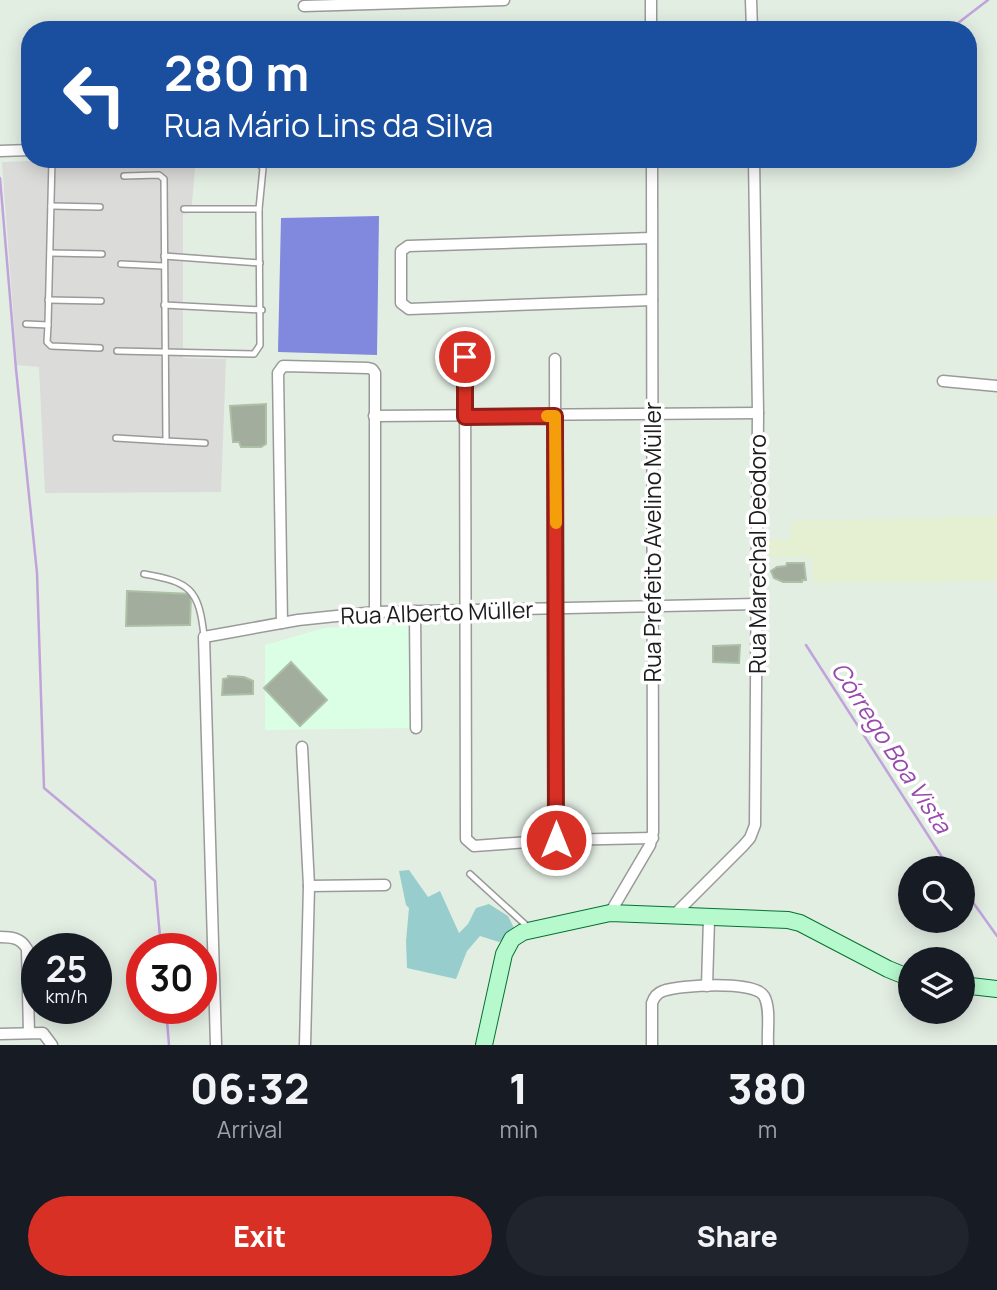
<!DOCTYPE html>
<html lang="en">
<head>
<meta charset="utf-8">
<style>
  :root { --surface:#171b24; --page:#20242c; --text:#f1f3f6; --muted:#9ea1a6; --accent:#d93025 }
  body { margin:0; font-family:Manrope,sans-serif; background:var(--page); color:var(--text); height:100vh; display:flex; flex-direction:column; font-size:26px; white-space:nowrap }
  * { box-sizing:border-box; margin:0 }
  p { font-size:23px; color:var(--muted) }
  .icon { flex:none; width:38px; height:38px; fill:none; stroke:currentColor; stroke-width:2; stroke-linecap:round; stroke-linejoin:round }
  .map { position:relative; height:1045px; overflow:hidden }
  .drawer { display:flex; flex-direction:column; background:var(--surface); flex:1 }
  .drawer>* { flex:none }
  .top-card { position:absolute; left:21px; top:21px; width:956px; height:147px; border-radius:28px; box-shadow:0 4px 18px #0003; background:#1a4fa0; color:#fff; overflow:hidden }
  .buttons { position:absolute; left:898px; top:856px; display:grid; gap:14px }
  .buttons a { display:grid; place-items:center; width:77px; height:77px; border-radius:50%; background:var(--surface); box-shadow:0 4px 18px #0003; font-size:35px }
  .speed { position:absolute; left:21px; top:933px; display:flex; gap:14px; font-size:35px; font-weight:700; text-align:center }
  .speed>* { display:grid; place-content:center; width:91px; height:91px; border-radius:50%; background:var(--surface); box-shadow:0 4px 18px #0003; line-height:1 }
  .speed small { font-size:18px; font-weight:400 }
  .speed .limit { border:10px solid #d22; background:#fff; color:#111 }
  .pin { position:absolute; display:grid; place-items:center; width:60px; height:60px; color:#fff; margin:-30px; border:4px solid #fff; border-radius:50%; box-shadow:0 2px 7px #0007 }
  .me { position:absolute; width:77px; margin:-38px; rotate:0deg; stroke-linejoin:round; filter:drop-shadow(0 0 5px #0008) }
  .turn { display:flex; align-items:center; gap:24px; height:147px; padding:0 28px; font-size:32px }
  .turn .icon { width:91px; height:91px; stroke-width:2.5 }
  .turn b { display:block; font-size:49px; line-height:60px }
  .eta { display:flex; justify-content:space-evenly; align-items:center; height:119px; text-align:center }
  .eta b { font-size:42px; font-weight:800; line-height:49px }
  .action { display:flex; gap:14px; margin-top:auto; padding:14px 28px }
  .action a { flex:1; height:80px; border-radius:42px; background:var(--accent); color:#fff; font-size:28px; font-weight:800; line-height:80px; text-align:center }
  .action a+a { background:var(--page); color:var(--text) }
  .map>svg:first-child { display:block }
</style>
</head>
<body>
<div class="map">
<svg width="997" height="1045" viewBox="0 0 997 1045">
  <rect width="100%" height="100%" fill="#e3eee3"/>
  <polygon fill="#dbdbda" points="83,159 196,159 191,213 183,214 183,358 226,359 221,492 45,493 39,367 17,365 2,162"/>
  <polygon fill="#e5efd1" points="997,516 997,581 813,583 813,557 766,557 766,539 790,539 791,521"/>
  <polygon fill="#dbffe5" points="408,624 410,728 265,730 265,645 325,628"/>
  <polygon fill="#97cdcd" points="409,870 428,897 440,891 459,933 468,924 476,908 489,904 508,916 515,930 499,942 480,936 467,951 456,979 407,968 406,941 409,908 406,905 399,871"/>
  <polygon fill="#8089dd" points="379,216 377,355 278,352 281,218"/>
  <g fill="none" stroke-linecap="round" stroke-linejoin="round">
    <g stroke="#c1a3dc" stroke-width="2.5">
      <polyline points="949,30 988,0"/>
      <polyline points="0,178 16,369 37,573 44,788 155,881 161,948"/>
      <polyline points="806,645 949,868"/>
      <polyline points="962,887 997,936"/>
      <polyline points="166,1008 169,1045"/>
    </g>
  </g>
  <g fill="#a2ad9e" stroke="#acc0a5" stroke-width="2">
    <polygon points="266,404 266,444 261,447 241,447 239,442 233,442 230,406"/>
    <polygon points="787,563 804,563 806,580 802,580 802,582 783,582 774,578 771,571 777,567 786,566"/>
    <polygon points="127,591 191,594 190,625 126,626"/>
    <polygon points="740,645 739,663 713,662 713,646"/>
    <polygon points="291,662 327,700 300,726 264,688"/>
    <polygon points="228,676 244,677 253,681 253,694 222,695 223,679 228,678"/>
  </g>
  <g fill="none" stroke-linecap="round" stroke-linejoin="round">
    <g stroke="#9a9a9a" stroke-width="8">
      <g id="lane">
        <polyline points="124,176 159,175 164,179 166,441 205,443"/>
        <polyline points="51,206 100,207"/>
        <polyline points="184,209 259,209"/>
        <polyline points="50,253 102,254"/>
        <polyline points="164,256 260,263"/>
        <polyline points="121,264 163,266"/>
        <polyline points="48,300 101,301"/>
        <polyline points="164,305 262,310"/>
        <polyline points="26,324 48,325 52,159"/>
        <polyline points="48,325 47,342 51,346 100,348"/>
        <polyline points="117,351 254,354 260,345 259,209 263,168 257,162 206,162"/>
        <polyline points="116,438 166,441"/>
        <path d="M144,574C190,582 199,589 204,636"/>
        <polyline points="470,874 528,927"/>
      </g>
    </g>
    <g stroke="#9a9a9a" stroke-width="13">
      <g id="street">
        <polyline points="651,0 651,30"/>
        <polyline points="751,0 752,30"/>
        <polyline points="304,6 504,0"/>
        <polyline points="0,151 30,150"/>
        <polyline points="651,238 408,246 401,251 401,303 409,309 652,300"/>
        <polyline points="465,357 466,839 474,846 556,840 653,838"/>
        <polyline points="555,359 556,840"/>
        <polyline points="943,381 997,386"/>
        <polyline points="374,416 758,413"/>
        <polyline points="415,611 416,728"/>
        <polyline points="282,623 278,373 283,366 368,368 372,369 375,373 375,612"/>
        <polyline points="302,747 309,886 305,1045"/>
        <polyline points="309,886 385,885"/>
        <polyline points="610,913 650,845 653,832 652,159"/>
        <polyline points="674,915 743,846 750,838 755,825 758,413 754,159"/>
        <path d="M0,937C12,937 21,938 27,949L29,1033"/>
        <polyline points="707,986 709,919"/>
        <polyline points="0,1034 43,1033 52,1045"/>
        <polyline points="216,1045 204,637 298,620 375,612 757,604"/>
        <path d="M652,1045V1003C654,997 657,993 663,991C679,985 755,980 764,996C771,1008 767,1031 768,1045"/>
      </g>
    </g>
    <g stroke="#057231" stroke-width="18">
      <g id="secondary">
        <polyline points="962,985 997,989"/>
        <polyline points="484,1045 504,954 512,939 523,932 610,913 788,920 800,923 888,969 910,978"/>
      </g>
    </g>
    <use href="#lane" stroke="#fff" stroke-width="5"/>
    <use href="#street" stroke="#fff" stroke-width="10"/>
    <use href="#secondary" stroke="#b6f9cd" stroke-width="16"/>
  </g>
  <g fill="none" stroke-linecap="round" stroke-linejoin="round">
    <g stroke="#8d1f18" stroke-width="18">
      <polyline id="route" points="465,357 465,417 555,416 556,840"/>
    </g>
    <use href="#route" stroke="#d93025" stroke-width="12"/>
    <polyline stroke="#f59e0b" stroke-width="12" points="547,416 555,416 556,523"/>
  </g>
  <g text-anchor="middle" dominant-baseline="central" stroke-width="7" stroke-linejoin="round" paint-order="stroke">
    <g font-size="23" fill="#1d1d1d" stroke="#fff">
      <text transform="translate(652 542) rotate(-90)">Rua Prefeito Avelino Müller</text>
      <text transform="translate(757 554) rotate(-90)">Rua Marechal Deodoro</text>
      <text transform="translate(437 612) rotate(-2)">Rua Alberto Müller</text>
    </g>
    <g font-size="24" font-style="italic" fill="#984aac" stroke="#fff">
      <text transform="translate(892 747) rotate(57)">Córrego Boa Vista</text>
    </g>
  </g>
</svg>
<div class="buttons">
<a><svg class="icon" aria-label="search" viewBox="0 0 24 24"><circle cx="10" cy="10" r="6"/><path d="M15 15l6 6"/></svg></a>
<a><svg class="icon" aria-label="layers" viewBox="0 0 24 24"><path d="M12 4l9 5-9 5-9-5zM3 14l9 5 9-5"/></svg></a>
</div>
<div class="speed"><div>25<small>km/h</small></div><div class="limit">30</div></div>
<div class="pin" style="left:465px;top:357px;background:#d93025"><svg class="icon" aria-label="arrive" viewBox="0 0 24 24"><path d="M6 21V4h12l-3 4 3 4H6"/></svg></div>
<svg class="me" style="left:556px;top:840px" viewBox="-20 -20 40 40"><circle r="17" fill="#d93025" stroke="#fff" stroke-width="3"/><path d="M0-11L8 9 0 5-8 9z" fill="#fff"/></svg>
<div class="top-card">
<div class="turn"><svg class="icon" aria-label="left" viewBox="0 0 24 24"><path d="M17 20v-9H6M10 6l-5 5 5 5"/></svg><div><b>280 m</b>Rua Mário Lins da Silva</div></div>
</div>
</div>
<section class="drawer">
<div class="eta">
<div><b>06:32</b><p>Arrival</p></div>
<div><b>1</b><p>min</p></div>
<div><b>380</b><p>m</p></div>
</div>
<div class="action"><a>Exit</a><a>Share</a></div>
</section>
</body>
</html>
